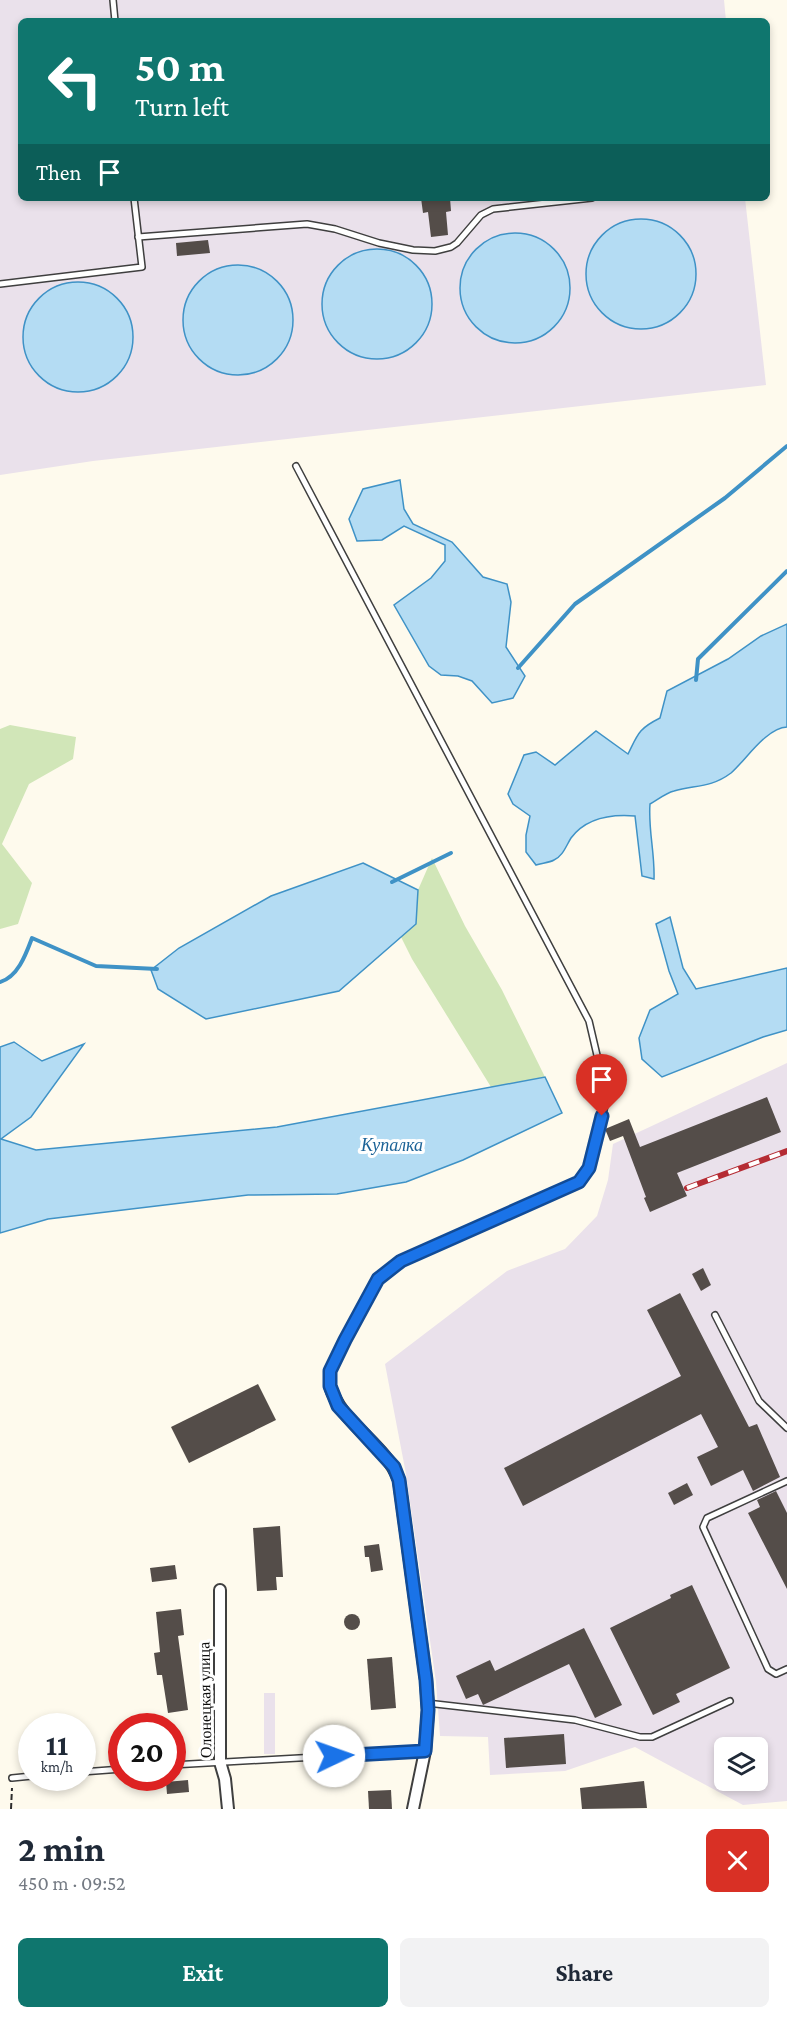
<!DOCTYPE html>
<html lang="en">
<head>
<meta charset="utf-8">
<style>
  :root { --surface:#fff; --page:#f2f2f3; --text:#1f2937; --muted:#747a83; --accent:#0f766e }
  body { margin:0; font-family:"Crimson Pro",serif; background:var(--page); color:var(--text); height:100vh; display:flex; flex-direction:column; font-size:22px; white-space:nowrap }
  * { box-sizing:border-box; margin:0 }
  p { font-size:20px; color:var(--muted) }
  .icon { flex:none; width:33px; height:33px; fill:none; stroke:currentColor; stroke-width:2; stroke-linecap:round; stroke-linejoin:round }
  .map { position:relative; height:1809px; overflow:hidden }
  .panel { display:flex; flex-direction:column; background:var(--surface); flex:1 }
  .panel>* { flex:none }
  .hud { position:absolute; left:18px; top:18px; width:752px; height:183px; border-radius:9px; box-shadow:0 3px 9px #0003; background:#0f766e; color:#fff; overflow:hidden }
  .controls { position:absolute; left:714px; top:1737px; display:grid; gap:12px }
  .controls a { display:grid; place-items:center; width:54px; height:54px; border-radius:9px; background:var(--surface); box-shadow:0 3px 9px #0003; font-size:30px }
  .speed { position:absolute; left:18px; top:1713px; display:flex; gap:12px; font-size:30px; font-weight:700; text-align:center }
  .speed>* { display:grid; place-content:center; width:78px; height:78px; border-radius:50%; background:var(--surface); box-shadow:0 3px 9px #0003; line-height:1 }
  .speed small { font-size:15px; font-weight:400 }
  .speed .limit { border:9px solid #d22; background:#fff; color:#111 }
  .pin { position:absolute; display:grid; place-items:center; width:51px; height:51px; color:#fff; margin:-62px -26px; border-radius:50% 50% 50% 0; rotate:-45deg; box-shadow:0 0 6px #0007 }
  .pin .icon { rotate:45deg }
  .me { position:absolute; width:66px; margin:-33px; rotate:87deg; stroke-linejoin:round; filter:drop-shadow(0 0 4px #0008) }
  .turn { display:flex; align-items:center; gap:21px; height:126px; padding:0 18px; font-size:27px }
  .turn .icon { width:78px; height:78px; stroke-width:2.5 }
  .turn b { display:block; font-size:42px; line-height:51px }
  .then { display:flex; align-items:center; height:57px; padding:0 18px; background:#0003; gap:12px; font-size:22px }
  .round { display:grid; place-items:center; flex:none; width:63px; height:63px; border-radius:9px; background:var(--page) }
  .overview { display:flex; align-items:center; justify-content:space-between; height:102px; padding:0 18px }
  h1 { font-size:36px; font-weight:700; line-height:45px }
  .button { display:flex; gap:12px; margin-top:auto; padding:12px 18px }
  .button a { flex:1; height:69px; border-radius:9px; background:var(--accent); color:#fff; font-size:24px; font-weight:700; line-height:69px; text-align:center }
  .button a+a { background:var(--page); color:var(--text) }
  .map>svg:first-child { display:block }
</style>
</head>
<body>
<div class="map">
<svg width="787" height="1809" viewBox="0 0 787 1809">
  <rect width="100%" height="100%" fill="#fefaed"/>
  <g fill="#eae1eb" fill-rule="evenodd">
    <polygon points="0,0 724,0 726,21 21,21 21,198 745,198 766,385 93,461 0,475"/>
    <path d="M787,1063V1801L743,1805L635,1747L565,1771L490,1775L488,1737L440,1736L436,1682L406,1474L385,1364L507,1271L565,1249L597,1216L608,1180L613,1144ZM724,1748H758V1780H724Z"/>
    <rect x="264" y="1693" width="11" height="61"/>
  </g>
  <g fill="#d1e6b8">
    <polygon points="10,725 76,737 73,759 29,784 2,844 32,883 18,924 0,929 0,729"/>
    <polygon points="432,858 465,926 502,990 545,1077 491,1087 412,959 401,937 416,924 418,890"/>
  </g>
  <g fill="#b4dcf3" stroke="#3f92c6" stroke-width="1.5">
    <circle cx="641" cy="274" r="55"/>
    <circle cx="515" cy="288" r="55"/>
    <circle cx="377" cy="304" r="55"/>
    <circle cx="238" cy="320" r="55"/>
    <circle cx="78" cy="337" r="55"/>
    <polygon points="400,480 404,509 413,524 452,542 483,577 507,584 511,602 506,647 525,676 513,698 492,703 472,681 458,676 441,675 429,666 394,605 431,578 445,561 445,545 404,526 382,540 357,541 349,519 363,489"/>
    <path d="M787,624V727C766,728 746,760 731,773C711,788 695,785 674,791C666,793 657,800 650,804C648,829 655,853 654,879L642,876L635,816C611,814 586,818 571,838C566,846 563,856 554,860C549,863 541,863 536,865L526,852V835L530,816L513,804L508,794L524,755L536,752L555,765L596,731L628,754C638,734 638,729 660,718L667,691L728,659L761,636Z"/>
    <polygon points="363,863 418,890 416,924 339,991 206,1019 158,989 151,970 179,948 271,896"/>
    <polygon points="670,917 683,968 696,989 787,968 787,1030 763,1037 662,1077 642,1059 639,1038 650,1010 678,994 669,971 656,924"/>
    <polygon points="14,1042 42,1061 84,1044 31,1117 1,1139 36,1150 277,1127 545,1077 562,1113 463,1160 406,1182 337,1194 248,1195 48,1219 0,1233 0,1047"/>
  </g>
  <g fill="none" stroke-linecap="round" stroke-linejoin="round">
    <g stroke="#3f92c6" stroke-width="4">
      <polyline points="518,668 575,604 725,498 787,446"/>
      <polyline points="696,680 698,659 787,571"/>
      <polyline points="392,882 451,853"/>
      <path d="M0,982C18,977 26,954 32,938L96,966L157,969"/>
    </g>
  </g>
  <g fill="#544d49">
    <polygon points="421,198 450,198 451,211 446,212 448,235 431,237 428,212 423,213"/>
    <polygon points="208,240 210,253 177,256 176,243"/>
    <polygon points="767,1097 781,1132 677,1173 687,1196 650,1212 644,1198 646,1197 623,1136 610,1141 605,1129 629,1119 640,1147"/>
    <polygon points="703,1268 711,1285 701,1291 692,1274"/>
    <polygon points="680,1293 749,1427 757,1424 780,1477 753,1491 743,1470 711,1486 697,1457 718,1447 701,1414 523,1506 504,1468 681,1376 647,1310"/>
    <polygon points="258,1384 276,1420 189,1463 171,1427"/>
    <polygon points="687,1483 693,1495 674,1505 668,1493"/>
    <polygon points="776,1491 787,1513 787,1589 748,1513 760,1507 757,1500"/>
    <polygon points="280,1526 283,1577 276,1577 277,1590 257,1591 253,1528"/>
    <polygon points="379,1544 383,1570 371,1572 369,1557 365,1557 364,1546"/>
    <polygon points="175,1565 177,1579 152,1582 150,1568"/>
    <polygon points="692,1585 730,1668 676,1694 680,1702 653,1715 610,1628 671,1598 670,1595"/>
    <polygon points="181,1609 184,1635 178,1636 188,1710 168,1713 162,1675 157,1675 154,1653 160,1652 156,1612"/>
    <circle cx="352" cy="1622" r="8"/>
    <polygon points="584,1628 622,1705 595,1718 569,1664 483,1705 478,1694 466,1699 456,1676 490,1660 495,1671"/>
    <polygon points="392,1657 396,1708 371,1710 367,1659"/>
    <polygon points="564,1734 566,1764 506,1768 504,1738"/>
    <polygon points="188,1780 189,1792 167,1794 166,1782"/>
    <polygon points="644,1781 647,1808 582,1809 580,1788"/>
    <polygon points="391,1790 392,1809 369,1809 368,1791"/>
  </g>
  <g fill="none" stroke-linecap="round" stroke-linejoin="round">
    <g stroke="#3f3f3f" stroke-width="8">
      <g id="service">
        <polyline points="113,0 115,21"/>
        <polyline points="138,237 307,224 335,229 379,243 413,250 435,251 451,247 457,243 481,215 493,209 592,198"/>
        <polyline points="0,284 142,267 134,198"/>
        <polyline points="296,466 589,1021 607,1098 589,1168 579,1182 401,1261 378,1279 345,1339 330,1370 330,1386"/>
        <polyline points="715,1315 759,1401 787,1428"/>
        <polyline points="787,1481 707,1518 703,1527 768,1669 776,1674 787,1669"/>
        <polyline points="427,1703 575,1720 640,1737 652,1737 730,1701"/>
        <polyline points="172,1765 425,1751"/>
        <polyline points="82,1772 122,1769"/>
        <polyline points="12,1778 32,1776"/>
      </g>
    </g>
    <g stroke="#3f3f3f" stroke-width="14">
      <g id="minor">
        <path d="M330,1386C341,1424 385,1443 399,1480L426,1680L428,1710L425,1751L413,1809"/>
        <polyline points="220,1590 220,1762 225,1779 228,1809"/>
      </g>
    </g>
    <polyline stroke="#2e2e2e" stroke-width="2" stroke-dasharray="6 3" stroke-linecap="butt" points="11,1809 12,1788"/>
    <use href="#service" stroke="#fff" stroke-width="5"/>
    <use href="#minor" stroke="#fff" stroke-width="10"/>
    <g stroke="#b52c34" stroke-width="6">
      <polyline id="rail" points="687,1188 787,1151"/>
    </g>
    <use href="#rail" stroke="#fff" stroke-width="4" stroke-dasharray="11" stroke-linecap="butt"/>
  </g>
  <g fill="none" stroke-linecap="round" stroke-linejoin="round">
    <g stroke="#114b97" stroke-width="15">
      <polyline id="route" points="334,1756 425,1751 428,1710 426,1680 399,1480 394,1467 338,1406 330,1386 330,1371 345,1340 378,1279 401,1261 579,1182 589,1168 602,1116"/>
    </g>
    <use href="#route" stroke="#1a73e8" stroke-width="10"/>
  </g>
  <g text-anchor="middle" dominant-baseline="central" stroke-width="6" stroke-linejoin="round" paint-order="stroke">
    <g font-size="16" fill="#0c0c0c" stroke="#fff">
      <text transform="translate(205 1700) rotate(-91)">Олонецкая улица</text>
    </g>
    <g font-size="18" font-style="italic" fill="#1c6397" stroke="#fff">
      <text x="392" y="1145">Купалка</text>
    </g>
  </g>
</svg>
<div class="controls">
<a><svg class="icon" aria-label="layers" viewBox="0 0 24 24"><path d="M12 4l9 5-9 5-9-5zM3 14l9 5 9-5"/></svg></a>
</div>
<div class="speed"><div>11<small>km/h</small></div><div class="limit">20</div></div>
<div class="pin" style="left:602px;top:1116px;background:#d93025"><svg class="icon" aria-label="arrive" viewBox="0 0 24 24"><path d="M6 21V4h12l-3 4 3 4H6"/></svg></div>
<svg class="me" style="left:334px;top:1756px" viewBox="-20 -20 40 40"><circle r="19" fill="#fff"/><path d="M0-13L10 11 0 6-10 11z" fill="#1a73e8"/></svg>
<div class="hud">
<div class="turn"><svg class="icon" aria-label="left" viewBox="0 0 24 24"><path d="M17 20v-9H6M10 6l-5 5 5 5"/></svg><div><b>50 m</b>Turn left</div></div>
<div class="then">Then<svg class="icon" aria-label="arrive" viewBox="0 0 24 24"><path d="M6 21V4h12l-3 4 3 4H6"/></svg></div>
</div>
</div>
<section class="panel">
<div class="overview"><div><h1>2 min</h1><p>450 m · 09:52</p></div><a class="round" style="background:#d93025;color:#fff"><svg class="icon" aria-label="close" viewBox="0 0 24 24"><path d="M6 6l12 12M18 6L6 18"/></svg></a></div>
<div class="button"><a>Exit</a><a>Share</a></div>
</section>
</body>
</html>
